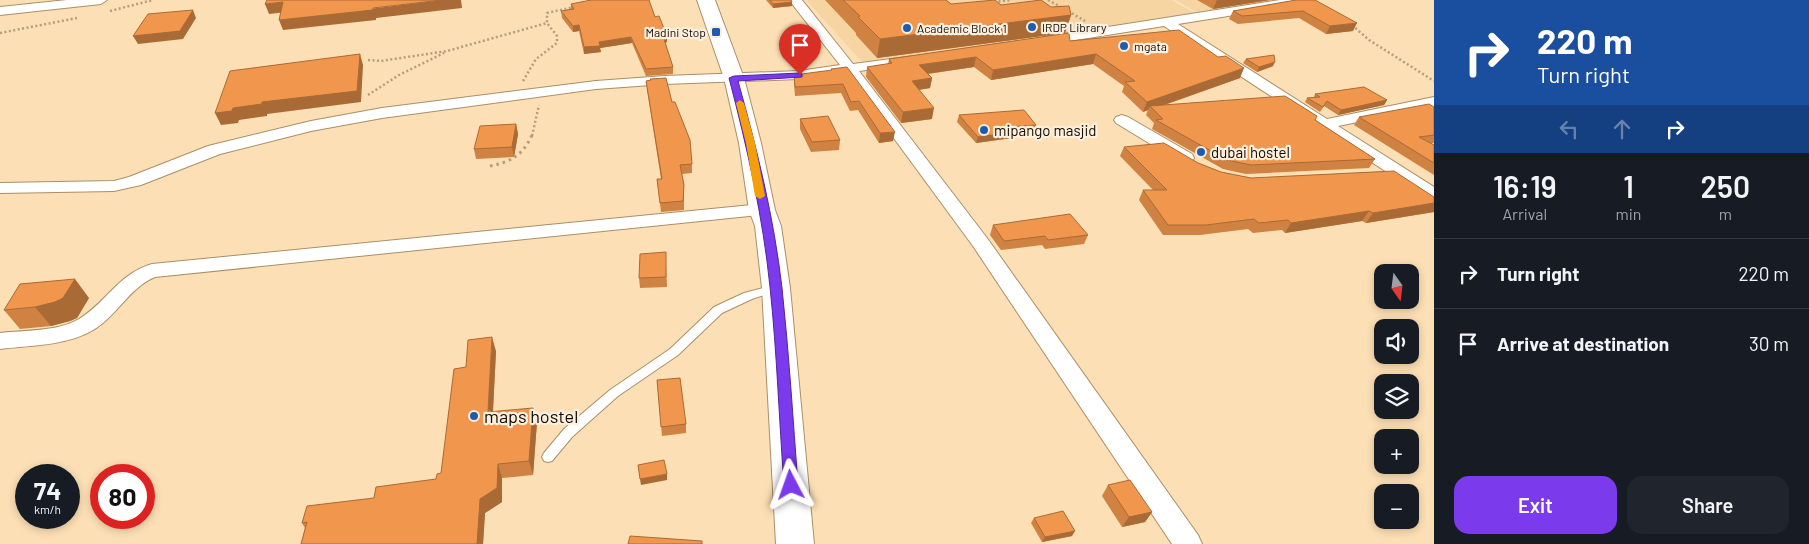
<!DOCTYPE html>
<html lang="en">
<head>
<meta charset="utf-8">
<style>
  :root { --surface:#171b24; --page:#20242c; --text:#f1f3f6; --muted:#9ea1a6; --line:#363941; --accent:#7c3aed }
  body { margin:0; font-family:Barlow,sans-serif; background:var(--page); color:var(--text); height:100vh; display:flex; flex-direction:column; font-size:19px; white-space:nowrap }
  * { box-sizing:border-box; margin:0 }
  p { font-size:16px; color:var(--muted) }
  .icon { flex:none; width:28px; height:28px; fill:none; stroke:currentColor; stroke-width:2; stroke-linecap:round; stroke-linejoin:round }
  .map { position:relative; flex:1; overflow:hidden }
  .sheet { display:flex; flex-direction:column; background:var(--surface); width:375px }
  .sheet>* { flex:none }
  .hud { background:#1a4fa0; color:#fff; overflow:hidden }
  .needle { width:32px; rotate:166deg }
  .controls { position:absolute; left:1374px; top:264px; display:grid; gap:10px }
  .controls a { display:grid; place-items:center; width:45px; height:45px; border-radius:10px; background:var(--surface); box-shadow:0 2px 8px #0003; font-size:25px }
  .speed { position:absolute; left:15px; top:464px; display:flex; gap:10px; font-size:25px; font-weight:700; text-align:center }
  .speed>* { display:grid; place-content:center; width:65px; height:65px; border-radius:50%; background:var(--surface); box-shadow:0 2px 8px #0003; line-height:1 }
  .speed small { font-size:12px; font-weight:400 }
  .speed .limit { border:8px solid #d22; background:#fff; color:#111 }
  .pin { position:absolute; display:grid; place-items:center; width:42px; height:42px; color:#fff; margin:-51px -21px; border-radius:50% 50% 50% 0; rotate:-45deg; box-shadow:0 0 5px #0007 }
  .pin .icon { rotate:45deg }
  .me { position:absolute; width:55px; margin:-28px; rotate:356deg; stroke-linejoin:round; filter:drop-shadow(0 0 4px #0008) }
  .turn { display:flex; align-items:center; gap:18px; height:105px; padding:0 20px; font-size:22px }
  .turn .icon { width:65px; height:65px; stroke-width:2.5 }
  .turn b { display:block; font-size:35px; line-height:42px }
  .lanes { display:flex; align-items:center; height:48px; padding:0 20px; background:#0003; justify-content:center; gap:25px; direction:ltr }
  .lanes .off { opacity:.35 }
  .eta { display:flex; justify-content:space-evenly; align-items:center; height:85px; text-align:center }
  .eta b { font-size:30px; font-weight:600; line-height:35px }
  .cta { display:flex; gap:10px; margin-top:auto; padding:10px 20px }
  .cta a { flex:1; height:58px; border-radius:15px; background:var(--accent); color:#fff; font-size:20px; font-weight:600; line-height:58px; text-align:center }
  .cta a+a { background:var(--page); color:var(--text) }
  ul { padding:0; list-style:none }
  li { display:flex; align-items:center; gap:15px; height:70px; padding:0 20px; border-top:1px solid var(--line) }
  li div { flex:1 }
  li b { display:block; font-size:19px }
  li em { font-style:normal }
  main { display:flex; flex:1; min-height:0 }
  .map>svg:first-child { display:block }
</style>
</head>
<body>
<main>
<div class="map">
<svg width="1434" height="544" viewBox="0 0 1434 544">
  <rect width="100%" height="100%" fill="#fcdfb4"/>
  <g fill="#f6d5a3">
    <polygon points="806,0 1171,0 1198,15 864,64"/>
    <polygon points="1176,0 1288,0 1198,13"/>
  </g>
  <g fill="none" stroke-linecap="round" stroke-linejoin="round">
    <g stroke="#aa8f67" stroke-width="2">
      <polygon id="lane" points="775,285 779,286 780,288 779,290 752,299 722,313 678,355 618,396 572,437 552,461 548,462 544,461 542,457 544,453 564,429 610,390 670,349 714,307 744,293"/>
    </g>
    <g stroke="#aa8f67" stroke-width="2">
      <g id="street">
        <polygon points="67,0 107,0 101,4 0,15 0,7"/>
        <polygon points="789,0 802,0 853,64 914,56 919,57 921,60 919,63 914,64 859,71 987,238 1198,535 1202,544 1172,544 973,246 846,73 799,79 665,84 596,89 382,118 311,131 220,154 141,185 114,191 0,193 0,183 114,181 129,177 208,146 311,121 382,108 596,81 665,76 799,71 840,65"/>
        <polygon points="1280,0 1310,0 1304,4 1178,24 1327,119 1434,97 1434,107 1338,126 1434,187 1434,200 1428,199 1164,26 1044,45 1037,41 1044,37"/>
        <polygon points="1122,115 1128,117 1192,154 1194,158 1192,162 1180,162 1116,123 1114,120 1116,117"/>
        <path d="M762,204L768,206L771,210L768,214L155,277C133,286 121,308 103,323C76,346 34,345 0,349V333C25,330 57,332 79,319C107,302 118,274 152,264Z"/>
      </g>
    </g>
    <g stroke="#aa8f67" stroke-width="2">
      <polygon id="highway" points="697,0 715,0 744,78 761,143 775,210 781,226 790,288 814,544 776,544 762,288 755,226 749,210 739,143 724,78"/>
    </g>
    <g stroke="#b49d7c" stroke-width="2.5" stroke-dasharray="2 2.5" stroke-linecap="butt">
      <polyline points="1048,0 1063,8"/>
      <polyline points="994,2 1012,0"/>
      <polyline points="110,11 153,0"/>
      <polyline points="1068,11 1085,21"/>
      <polyline points="1352,25 1369,40 1434,81"/>
      <polyline points="0,33 77,18"/>
      <polyline points="368,60 381,61 447,51 547,23 547,13 574,7"/>
      <polyline points="523,81 536,59 557,43 557,36 547,23"/>
      <polyline points="368,95 399,75 444,53"/>
      <polyline points="532,136 539,105"/>
    </g>
    <path stroke="#b49d7c" stroke-width="3" stroke-dasharray="2.5 4" stroke-linecap="butt" d="M490,166C511,162 523,155 532,135"/>
    <use href="#lane" fill="#fff" fill-rule="evenodd"/>
    <use href="#street" fill="#fff" fill-rule="evenodd"/>
    <use href="#highway" fill="#fff" fill-rule="evenodd"/>
  </g>
  <g fill="#cf8242">
    <polygon points="766,0 791,0 792,6 773,8"/>
    <polygon points="825,0 946,0 951,4 1001,5 1051,7 1071,15 1065,33 877,58 856,35 856,33"/>
    <polygon points="1197,0 1270,0 1213,9"/>
    <polygon points="1296,0 1353,31 1326,34 1299,18 1238,24 1229,19 1233,11"/>
    <polygon points="571,4 655,17 667,42 665,43 673,67 673,74 646,76 632,43 600,48 601,52 584,54 579,31 573,32 562,18 561,11 571,9"/>
    <polygon points="1070,41 1240,78 1162,106 1315,120 1375,159 1369,168 1246,174 1223,169 1152,129 1154,123 1146,115 1148,110 1143,112 1122,92 1124,86 1093,64 991,80 974,67 928,74 932,78 930,88 919,90 932,119 901,123 866,77 867,67 888,64 889,59"/>
    <polygon points="1246,59 1273,66 1257,72 1243,63"/>
    <polygon points="831,69 893,141 879,143 858,110 850,111 841,93 795,96 794,84 794,75 831,71"/>
    <polygon points="650,79 672,102 692,164 692,173 682,174 684,185 684,210 661,212 657,179 661,179 647,89 646,81 650,80"/>
    <polygon points="1315,94 1387,100 1384,105 1338,115 1324,106 1320,112 1305,102 1307,98 1314,97"/>
    <polygon points="1434,107 1434,143 1431,143 1434,145 1434,175 1354,125 1359,117"/>
    <polygon points="959,115 1036,125 1034,132 1013,133 1012,138 976,143 957,122"/>
    <polygon points="800,119 840,140 839,150 811,152 800,129"/>
    <polygon points="516,124 518,134 514,157 476,159 474,149"/>
    <polygon points="1124,147 1198,163 1221,172 1251,178 1434,197 1434,212 1366,223 1362,221 1285,233 1282,230 1253,233 1248,229 1200,235 1163,235 1139,200 1143,190 1153,190 1120,156"/>
    <polygon points="993,225 1088,235 1084,244 1045,249 1042,245 1001,250 990,235"/>
    <polygon points="666,263 667,287 640,288 639,278"/>
    <polygon points="89,298 77,318 70,321 51,326 20,329 4,310"/>
    <polygon points="496,351 493,412 537,422 533,475 502,478 502,502 485,513 483,544 301,544 305,528 302,523 374,498 436,479 441,473"/>
    <polygon points="657,380 686,424 686,433 662,436"/>
    <polygon points="1108,485 1152,512 1145,522 1122,527 1102,496"/>
    <polygon points="1034,518 1072,536 1042,542 1031,523"/>
  </g>
  <g fill="#a96a36">
    <polygon points="442,0 461,0 462,8 376,18 376,20 283,30 279,20"/>
    <polygon points="1217,0 1270,0 1213,9"/>
    <polygon points="283,2 287,12 269,14 265,4"/>
    <polygon points="792,2 792,6 773,8 773,4"/>
    <polygon points="193,10 196,18 183,39 138,44 133,36"/>
    <polygon points="1071,15 1065,33 877,58 880,39"/>
    <polygon points="1357,23 1353,31 1326,34 1330,26"/>
    <polygon points="579,25 579,31 573,32 573,26"/>
    <polygon points="663,36 667,36 667,42 664,43"/>
    <polygon points="631,37 632,43 600,48 601,52 584,54 584,47 599,42"/>
    <polygon points="360,54 363,65 361,102 267,114 267,116 239,120 238,123 221,125 215,113 233,108"/>
    <polygon points="1096,54 1093,64 991,80 993,70"/>
    <polygon points="976,57 974,67 918,75 919,65"/>
    <polygon points="1275,62 1273,66 1257,72 1259,67"/>
    <polygon points="1244,68 1240,78 1152,109 1150,106 1148,110 1143,112 1147,102"/>
    <polygon points="932,78 930,88 910,91 912,81"/>
    <polygon points="1387,100 1384,105 1338,115 1341,110"/>
    <polygon points="934,108 932,119 901,123 903,112"/>
    <polygon points="516,124 518,134 514,157 512,147"/>
    <polygon points="895,132 893,141 879,143 880,133"/>
    <polygon points="1014,132 1012,138 976,143 978,137"/>
    <polygon points="1434,203 1434,212 1366,223 1373,213"/>
    <polygon points="1369,211 1362,221 1285,233 1291,223"/>
    <polygon points="75,279 89,298 77,318 70,321 51,326 35,307"/>
    <polygon points="492,337 496,351 492,427 488,412"/>
    <polygon points="533,408 537,422 533,475 529,461"/>
    <polygon points="498,464 502,478 502,502 485,513 483,544 477,544 480,499"/>
    <polygon points="667,474 667,480 641,485 640,479"/>
    <polygon points="1152,512 1145,522 1122,527 1129,517"/>
    <polygon points="1075,531 1072,536 1042,542 1045,537"/>
  </g>
  <g fill="#f1974d" stroke="#a96a36">
    <polygon points="267,0 442,0 373,8 373,10 279,20 283,2 265,4"/>
    <polygon points="591,0 649,0 655,17 659,16 667,36 663,36 673,67 646,69 631,37 599,42 600,46 584,47 579,25 573,26 561,11 574,9 571,4"/>
    <polygon points="770,0 791,0 792,2 773,4"/>
    <polygon points="843,0 946,0 951,4 995,0 1001,5 1041,0 1051,7 1069,6 1071,15 880,39 858,17 860,16"/>
    <polygon points="1296,0 1315,0 1357,23 1330,26 1303,11 1242,16 1233,11"/>
    <polygon points="193,10 180,31 133,36 148,14"/>
    <polygon points="1179,30 1218,57 1226,56 1244,68 1147,102 1125,82 1135,81 1096,54 993,70 976,57 919,65 932,78 912,81 934,108 903,112 867,67 892,63 889,59 1069,33 1070,41"/>
    <polygon points="360,54 357,91 262,102 262,104 233,108 232,111 215,113 230,71"/>
    <polygon points="1274,55 1275,62 1259,67 1246,59"/>
    <polygon points="847,67 895,132 880,133 859,101 851,102 843,84 795,87 794,75 832,70 831,69"/>
    <polygon points="666,78 672,102 675,102 690,140 692,164 680,165 684,185 683,201 660,203 657,179 662,179 646,81 651,80 650,79"/>
    <polygon points="1364,87 1387,100 1341,110 1327,101 1323,107 1307,98 1320,97 1315,94"/>
    <polygon points="1285,96 1317,116 1315,120 1375,159 1251,165 1227,160 1156,120 1163,119 1150,106"/>
    <polygon points="1429,104 1434,107 1434,135 1419,137 1434,145 1434,163 1359,117"/>
    <polygon points="1024,110 1036,125 1009,127 1014,132 978,137 959,115"/>
    <polygon points="828,116 840,140 812,142 800,119"/>
    <polygon points="516,124 512,147 474,149 480,126"/>
    <polygon points="1164,143 1198,163 1221,172 1251,178 1394,171 1434,197 1434,203 1373,213 1369,211 1291,223 1288,220 1259,223 1254,219 1206,225 1168,225 1143,190 1167,190 1124,147"/>
    <polygon points="1070,214 1088,235 1048,240 1045,236 1004,241 993,225"/>
    <polygon points="666,252 666,277 639,278 640,254"/>
    <polygon points="75,279 63,298 55,302 35,307 4,310 20,284"/>
    <polygon points="492,337 488,412 533,408 529,461 498,464 497,488 480,499 477,544 301,544 307,522 302,523 307,506 374,498 376,487 436,479 437,474 441,473 454,369 466,367 468,340"/>
    <polygon points="680,378 686,424 661,427 657,380"/>
    <polygon points="664,460 667,474 640,479 638,465"/>
    <polygon points="1130,480 1152,512 1129,517 1108,485"/>
    <polygon points="1063,511 1075,531 1045,537 1034,518"/>
    <polygon points="630,536 702,541 702,544 628,544"/>
  </g>
  <path fill="#7c3aed" stroke="#51269a" d="M800,73L802,74V77L738,81C757,149 774,218 782,288C789,354 793,419 798,485L796,489L791,491L786,489L784,485C779,419 777,353 770,287C763,217 747,147 729,78L734,76Z"/>
  <polygon fill="#f59e0b" points="740,100 744,103 755,143 765,196 760,199 755,196 746,143 736,103"/>
  <g fill="#205cae" stroke="#fbefde" stroke-width="2">
    <circle cx="1032" cy="27" r="5"/>
    <circle cx="907" cy="28" r="5"/>
    <rect x="711" y="27" width="10" height="10" rx="2.5"/>
    <circle cx="1124" cy="46" r="5"/>
    <circle cx="984" cy="130" r="5"/>
    <circle cx="1201" cy="152" r="5"/>
    <circle cx="474" cy="416" r="5"/>
  </g>
  <g text-anchor="middle" dominant-baseline="central" stroke-width="4.5" stroke-linejoin="round" paint-order="stroke">
    <g font-size="12" fill="#150b00" stroke="#fbefde" text-anchor="start">
      <text x="1042" y="27">IRDP Library</text>
      <text x="917" y="28">Academic Block 1</text>
      <text x="706" y="32" text-anchor="end">Madini Stop</text>
      <text x="1134" y="46">mgata</text>
    </g>
    <g font-size="15" fill="#150b00" stroke="#fbefde" text-anchor="start">
      <text x="994" y="130">mipango masjid</text>
      <text x="1211" y="152">dubai hostel</text>
    </g>
    <g font-size="18" fill="#150b00" stroke="#fbefde" text-anchor="start">
      <text x="484" y="416">maps hostel</text>
    </g>
  </g>
</svg>
<div class="controls">
<a><svg class="needle" viewBox="-14 -14 28 28"><path d="M0-13l5 13h-10z" fill="#e53935"/><path d="M0 13l5-13h-10z" fill="#9ea1a6"/></svg></a>
<a><svg class="icon" aria-label="sound" viewBox="0 0 24 24"><path d="M4 9h4l5-4v14l-5-4H4zM17 9q2 3 0 6"/></svg></a>
<a><svg class="icon" aria-label="layers" viewBox="0 0 24 24"><path d="M12 4l9 5-9 5-9-5zM3 14l9 5 9-5"/></svg></a>
<a>+</a>
<a>−</a>
</div>
<div class="speed"><div>74<small>km/h</small></div><div class="limit">80</div></div>
<div class="pin" style="left:800px;top:75px;background:#d93025"><svg class="icon" aria-label="arrive" viewBox="0 0 24 24"><path d="M6 21V4h12l-3 4 3 4H6"/></svg></div>
<svg class="me" style="left:791px;top:485px" viewBox="-20 -20 40 40"><path d="M0-17L14 15 0 8-14 15z" fill="#7c3aed" stroke="#fff" stroke-width="4"/></svg>
</div>
<section class="sheet">
<div class="hud">
<div class="turn"><svg class="icon" aria-label="right" viewBox="0 0 24 24"><path d="M7 20v-9h11M14 6l5 5-5 5"/></svg><div><b>220 m</b>Turn right</div></div>
<div class="lanes"><svg class="icon off" aria-label="left" viewBox="0 0 24 24"><path d="M17 20v-9H6M10 6l-5 5 5 5"/></svg><svg class="icon off" aria-label="ahead" viewBox="0 0 24 24"><path d="M12 20V5M6 11l6-6 6 6"/></svg><svg class="icon" aria-label="right" viewBox="0 0 24 24"><path d="M7 20v-9h11M14 6l5 5-5 5"/></svg></div>
</div>
<div class="eta">
<div><b>16:19</b><p>Arrival</p></div>
<div><b>1</b><p>min</p></div>
<div><b>250</b><p>m</p></div>
</div>
<ul>
<li><svg class="icon" aria-label="right" viewBox="0 0 24 24"><path d="M7 20v-9h11M14 6l5 5-5 5"/></svg><div><b>Turn right</b></div><em>220 m</em></li>
<li><svg class="icon" aria-label="arrive" viewBox="0 0 24 24"><path d="M6 21V4h12l-3 4 3 4H6"/></svg><div><b>Arrive at destination</b></div><em>30 m</em></li>
</ul>
<div class="cta"><a>Exit</a><a>Share</a></div>
</section>
</main>
</body>
</html>
